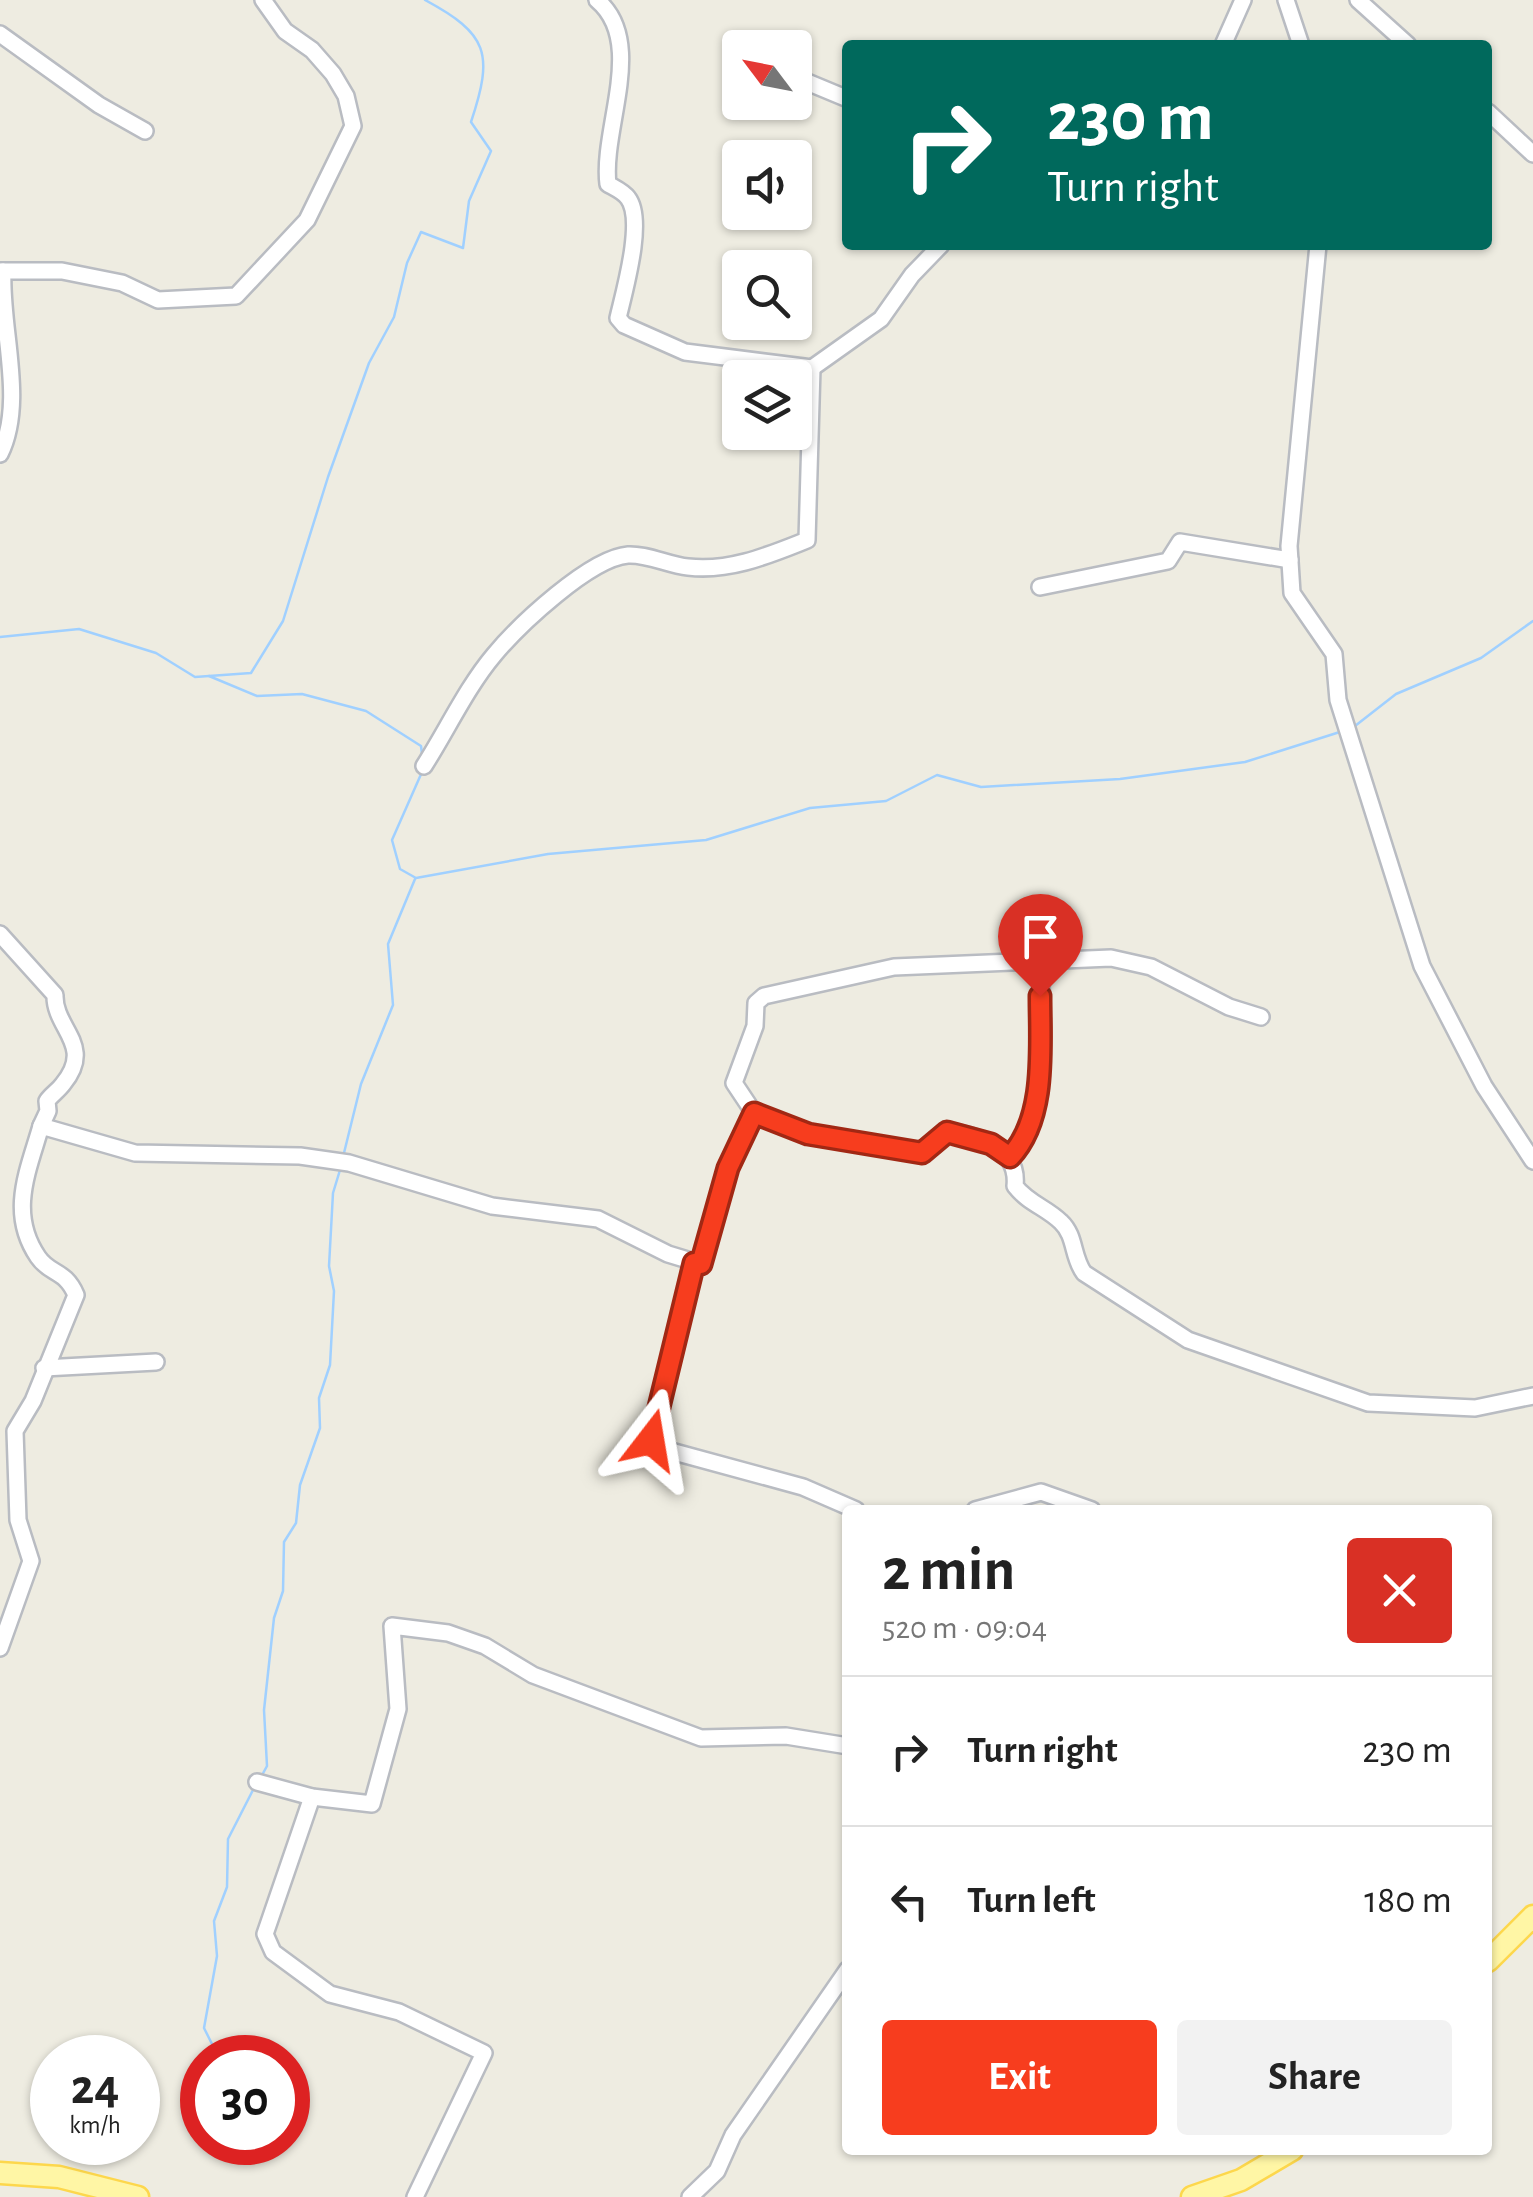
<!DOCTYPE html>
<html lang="en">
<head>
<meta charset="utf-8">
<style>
  :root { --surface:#fff; --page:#f2f2f2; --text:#222; --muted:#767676; --line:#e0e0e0; --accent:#f73d1e }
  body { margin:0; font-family:"Alegreya Sans",sans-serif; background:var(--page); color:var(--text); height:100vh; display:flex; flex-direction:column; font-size:38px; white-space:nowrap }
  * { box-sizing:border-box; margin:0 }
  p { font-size:32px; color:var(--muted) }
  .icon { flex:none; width:55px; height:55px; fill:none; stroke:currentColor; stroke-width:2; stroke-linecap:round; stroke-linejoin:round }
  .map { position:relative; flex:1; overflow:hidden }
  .drawer { position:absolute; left:842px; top:1505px; width:650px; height:650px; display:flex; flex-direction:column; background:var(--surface); border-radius:10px; box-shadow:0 2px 8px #0004 }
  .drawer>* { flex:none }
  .banner { position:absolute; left:842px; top:40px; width:650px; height:210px; border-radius:10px; box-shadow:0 2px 8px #0004; background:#00695c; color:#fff; overflow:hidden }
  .needle { width:65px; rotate:302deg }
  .tools { position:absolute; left:722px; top:30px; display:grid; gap:20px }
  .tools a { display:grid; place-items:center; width:90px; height:90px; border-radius:10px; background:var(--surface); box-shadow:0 2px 8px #0004; font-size:50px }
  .speed { position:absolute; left:30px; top:2035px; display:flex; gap:20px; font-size:50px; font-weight:700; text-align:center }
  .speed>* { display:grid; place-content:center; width:130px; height:130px; border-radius:50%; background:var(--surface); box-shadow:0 2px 8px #0004; line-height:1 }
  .speed small { font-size:25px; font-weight:400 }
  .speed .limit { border:15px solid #d22; background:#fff; color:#111 }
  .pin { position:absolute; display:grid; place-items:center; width:85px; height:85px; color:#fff; margin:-102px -42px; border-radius:50% 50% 50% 0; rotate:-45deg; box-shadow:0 0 10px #0007 }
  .pin .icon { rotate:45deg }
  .me { position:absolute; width:110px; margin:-55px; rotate:14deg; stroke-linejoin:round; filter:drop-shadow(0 0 8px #0008) }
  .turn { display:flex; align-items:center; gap:35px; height:210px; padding:0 40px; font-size:45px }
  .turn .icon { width:130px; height:130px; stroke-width:2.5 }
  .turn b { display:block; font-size:70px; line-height:85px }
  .round { display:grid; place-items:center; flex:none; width:105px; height:105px; border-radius:10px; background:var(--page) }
  .headline { display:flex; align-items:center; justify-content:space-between; height:170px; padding:0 40px }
  h1 { font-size:60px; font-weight:600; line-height:75px }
  .button { display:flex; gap:20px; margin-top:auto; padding:20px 40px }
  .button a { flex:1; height:115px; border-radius:10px; background:var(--accent); color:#fff; font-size:40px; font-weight:600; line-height:115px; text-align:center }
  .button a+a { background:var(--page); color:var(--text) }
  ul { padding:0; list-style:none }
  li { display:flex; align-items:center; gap:30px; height:150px; padding:0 40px; border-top:2px solid var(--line) }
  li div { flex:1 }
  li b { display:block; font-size:38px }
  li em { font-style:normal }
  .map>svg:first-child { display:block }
</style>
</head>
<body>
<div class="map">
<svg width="1533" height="2197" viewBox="0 0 1533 2197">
  <rect width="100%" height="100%" fill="#eeece1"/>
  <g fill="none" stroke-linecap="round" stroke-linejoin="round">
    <g stroke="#a0d0ff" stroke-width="2.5">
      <path d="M0,637L79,629L156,653L195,677L251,673L283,621L328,477L369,363L394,317L407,263L421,232L463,248L469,201L491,151L471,122C494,53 488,34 425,0"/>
      <polyline points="209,676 257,696 302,694 366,711 421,746 422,754"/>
      <polyline points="1355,726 1396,694 1481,658 1533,621"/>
      <polyline points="422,772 392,840 400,869 416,878 548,854 706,840 810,808 886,801 937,775 981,787 1120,779 1245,762 1343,731"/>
      <polyline points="343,1157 361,1084 393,1005 388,944 415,879"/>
      <polyline points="261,1777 267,1766 264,1710 274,1618 283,1591 284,1542 296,1523 300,1485 320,1428 319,1398 330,1365 334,1291 329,1266 333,1193 340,1170"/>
      <polyline points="219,2058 204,2028 217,1956 214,1921 227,1887 228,1839 254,1788"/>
    </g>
    <g stroke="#b9bcc2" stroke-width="20">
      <g id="minor">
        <path d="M597,0C647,42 601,129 608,184C615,188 624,192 628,198C645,220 624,292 618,318L624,325L685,352L812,368L881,319L912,275L941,245"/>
        <polyline points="1286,0 1301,45"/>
        <polyline points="1358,0 1408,45"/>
        <polyline points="0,34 99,105 145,131"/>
        <polyline points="1223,45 1243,0"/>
        <polyline points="736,46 740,48"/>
        <polyline points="795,77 848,99"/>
        <polyline points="1488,112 1533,154"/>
        <polyline points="1318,245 1289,546 1292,593 1334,654 1338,700 1422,966 1484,1086 1533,1161"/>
        <polyline points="0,271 62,271 122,283 158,300 236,296 307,220 353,126 346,96 333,74 312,50 285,31 263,0"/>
        <path d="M0,454C26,401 0,328 3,271"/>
        <polyline points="1040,587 1168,561 1180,542 1290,560"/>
        <path d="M424,766C447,730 467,687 494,655C519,625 590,558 628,555C648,554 668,565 688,567C730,572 769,555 807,540L812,368"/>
        <path d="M0,934L55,995C54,1029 95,1045 63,1084C58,1091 52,1094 47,1101L48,1111L41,1126"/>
        <polyline points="754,1113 734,1083 755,1026 756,1003 764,996 894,967 1111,958 1151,967 1229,1007 1261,1017"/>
        <path d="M1010,1157C1051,1115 1040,1014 1041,957"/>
        <polyline points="694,1263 651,1441 667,1450 803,1487 856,1510"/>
        <polyline points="44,1368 156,1362"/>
        <polyline points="975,1510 1041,1492 1092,1510"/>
        <path d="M0,1648L31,1561L18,1520L15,1431L33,1401L76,1295C65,1269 50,1275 38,1257C8,1213 28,1171 41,1126L135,1153L300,1156L349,1163L492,1206L598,1219L668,1254L701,1264L728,1168L754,1113L808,1135L922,1153L947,1131C980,1136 1019,1148 1015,1186C1028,1203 1047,1208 1061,1222C1076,1236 1072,1257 1084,1273L1188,1340L1368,1403L1475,1408L1533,1396"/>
        <polyline points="257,1782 312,1797 372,1804 398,1709 392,1626 448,1633 485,1646 533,1675 701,1738 786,1736 848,1746"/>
        <polyline points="312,1797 265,1934 273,1952 330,1994 399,2012 484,2053 415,2197"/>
        <polyline points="690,2197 717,2171 733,2135 848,1969"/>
      </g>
    </g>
    <g stroke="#fdd74c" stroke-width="25">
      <g id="major">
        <polyline points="1488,1961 1533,1916"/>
        <polyline points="0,2173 59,2177 138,2197"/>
        <polyline points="1192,2197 1241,2180 1292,2150"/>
      </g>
    </g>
    <use href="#minor" stroke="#fff" stroke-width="15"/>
    <use href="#major" stroke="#fff6a5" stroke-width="20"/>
  </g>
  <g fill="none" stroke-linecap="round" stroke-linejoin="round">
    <g stroke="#a12814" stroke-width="25">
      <path id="route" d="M651,1440L694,1263L701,1264L728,1168L754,1113L808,1134L922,1153L947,1132L991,1144L1010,1157C1047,1118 1040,1047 1040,996"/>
    </g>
    <use href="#route" stroke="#f73d1e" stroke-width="18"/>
  </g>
</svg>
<div class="tools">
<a><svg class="needle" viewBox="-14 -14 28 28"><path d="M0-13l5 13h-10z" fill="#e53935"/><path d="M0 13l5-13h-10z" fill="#767676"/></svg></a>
<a><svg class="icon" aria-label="sound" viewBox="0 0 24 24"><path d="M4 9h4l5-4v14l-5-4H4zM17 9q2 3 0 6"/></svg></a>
<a><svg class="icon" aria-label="search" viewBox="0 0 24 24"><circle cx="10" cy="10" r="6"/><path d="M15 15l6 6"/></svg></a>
<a><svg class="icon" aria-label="layers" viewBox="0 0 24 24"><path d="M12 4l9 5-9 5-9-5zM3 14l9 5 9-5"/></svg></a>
</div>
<div class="speed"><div>24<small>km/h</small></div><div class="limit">30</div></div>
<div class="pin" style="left:1040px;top:996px;background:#d93025"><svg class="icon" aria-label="arrive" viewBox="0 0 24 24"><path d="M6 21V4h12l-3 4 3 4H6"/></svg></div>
<svg class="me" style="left:651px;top:1440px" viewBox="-20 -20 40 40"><path d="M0-17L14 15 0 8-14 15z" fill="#f73d1e" stroke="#fff" stroke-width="4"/></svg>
<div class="banner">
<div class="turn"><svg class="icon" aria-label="right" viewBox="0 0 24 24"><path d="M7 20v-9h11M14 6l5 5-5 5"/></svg><div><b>230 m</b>Turn right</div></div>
</div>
<section class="drawer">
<div class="headline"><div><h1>2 min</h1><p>520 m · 09:04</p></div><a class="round" style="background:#d93025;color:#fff"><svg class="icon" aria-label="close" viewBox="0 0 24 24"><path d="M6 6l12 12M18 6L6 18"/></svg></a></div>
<ul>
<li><svg class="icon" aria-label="right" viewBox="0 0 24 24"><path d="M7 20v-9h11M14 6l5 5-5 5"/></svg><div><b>Turn right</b></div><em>230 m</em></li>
<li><svg class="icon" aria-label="left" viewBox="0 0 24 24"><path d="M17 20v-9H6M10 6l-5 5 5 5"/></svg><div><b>Turn left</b></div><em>180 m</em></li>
</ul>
<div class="button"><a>Exit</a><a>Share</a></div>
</section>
</div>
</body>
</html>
